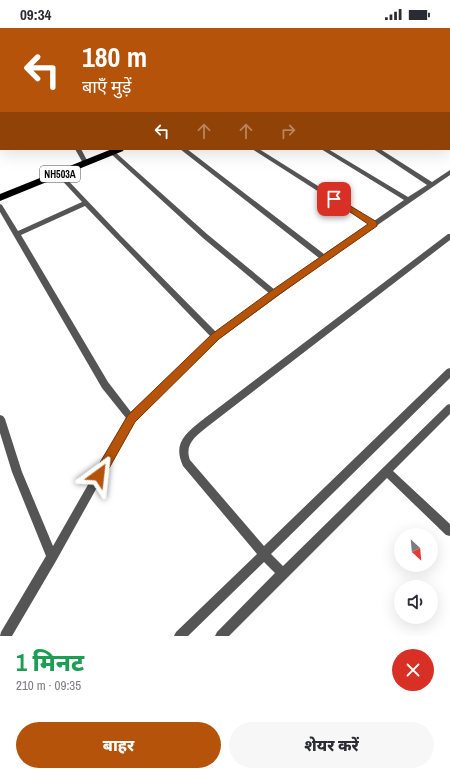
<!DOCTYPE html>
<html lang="hi">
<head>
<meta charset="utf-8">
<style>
  :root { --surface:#fff; --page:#f7f7f7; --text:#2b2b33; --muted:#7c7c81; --accent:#b45309 }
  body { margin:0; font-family:"Archivo Narrow","Noto Sans Devanagari",sans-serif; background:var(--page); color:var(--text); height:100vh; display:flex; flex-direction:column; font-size:15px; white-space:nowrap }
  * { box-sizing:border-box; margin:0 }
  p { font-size:13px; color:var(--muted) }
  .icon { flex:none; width:22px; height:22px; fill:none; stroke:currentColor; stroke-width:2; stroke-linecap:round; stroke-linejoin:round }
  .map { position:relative; height:608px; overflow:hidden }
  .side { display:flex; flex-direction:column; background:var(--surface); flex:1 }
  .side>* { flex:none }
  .top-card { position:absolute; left:0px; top:0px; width:450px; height:122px; box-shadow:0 4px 16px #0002; background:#b45309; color:#fff; overflow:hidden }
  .needle { width:26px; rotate:154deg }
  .buttons { position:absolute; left:394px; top:500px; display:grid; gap:8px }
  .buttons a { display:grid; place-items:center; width:44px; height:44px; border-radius:50%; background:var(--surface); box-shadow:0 4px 16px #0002; font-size:20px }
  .pin { position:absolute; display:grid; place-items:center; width:34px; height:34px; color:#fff; margin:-17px; border-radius:8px; box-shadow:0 2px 6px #0006 }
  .me { position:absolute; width:44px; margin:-22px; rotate:30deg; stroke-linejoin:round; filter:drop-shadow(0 0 3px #0008) }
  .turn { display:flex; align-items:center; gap:14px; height:84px; padding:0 16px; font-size:18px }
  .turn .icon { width:52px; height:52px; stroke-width:2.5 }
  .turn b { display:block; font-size:28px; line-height:34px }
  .lanes { display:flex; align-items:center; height:38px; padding:0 16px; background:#0003; justify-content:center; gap:20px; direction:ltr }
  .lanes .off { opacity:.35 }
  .round { display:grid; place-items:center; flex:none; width:42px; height:42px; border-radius:21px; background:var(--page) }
  .summary { display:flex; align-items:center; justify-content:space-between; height:68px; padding:0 16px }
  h1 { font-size:24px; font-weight:800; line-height:30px; color:#1e9e55 }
  .cta { display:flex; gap:8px; margin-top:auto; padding:8px 16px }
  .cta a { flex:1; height:46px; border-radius:24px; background:var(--accent); color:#fff; font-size:16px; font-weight:800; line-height:46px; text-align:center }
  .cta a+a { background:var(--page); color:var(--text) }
  .status { display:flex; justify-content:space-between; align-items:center; height:28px; padding:0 20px; background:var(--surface); direction:ltr }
  .status svg { height:11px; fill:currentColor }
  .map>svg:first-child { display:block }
</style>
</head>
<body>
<div class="status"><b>09:34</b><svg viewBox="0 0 49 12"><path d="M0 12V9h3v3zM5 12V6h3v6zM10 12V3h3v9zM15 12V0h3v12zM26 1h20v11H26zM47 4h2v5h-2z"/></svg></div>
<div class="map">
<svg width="450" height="608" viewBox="0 0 450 608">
  <rect width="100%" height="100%" fill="#fff"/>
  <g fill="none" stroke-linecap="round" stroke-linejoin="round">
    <g fill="#555" fill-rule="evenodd">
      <polygon points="208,0 212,0 213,1 209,1"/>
      <polygon points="430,0 436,0 437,1 431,1"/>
      <rect x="0" y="3" width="1" height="2"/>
      <rect x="449" y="6" width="1" height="2"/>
      <rect x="449" y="35" width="1" height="2"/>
      <rect x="0" y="37" width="1" height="2"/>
      <polygon points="450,58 450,62 449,63 449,59"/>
      <rect x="449" y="72" width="1" height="4"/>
      <rect x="0" y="83" width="1" height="4"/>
      <rect x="0" y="116" width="1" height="4"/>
      <polygon points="449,117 450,118 450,122 448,121 449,121"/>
      <polygon points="75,121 81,121 89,136 88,137 84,137"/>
      <path d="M180,121H187L324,226L369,196L252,121H259L374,193L404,172L321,121H328L408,169L427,157L373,121H380L432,154L450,142V147L327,232L219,311L134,393L56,533L12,608H0L1,604L46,528L12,444L0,405V387L3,388L5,391L22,444L53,518L126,390L102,360L0,184V176L2,177L18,203L82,174L56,146L59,144L61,145L120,207L216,304L270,266L203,210L110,125V123H114L207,206L275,262L319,230ZM85,178L211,309L131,384L108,354L21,207Z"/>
      <path d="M448,206H450V212L207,399C196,408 184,416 190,432L264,518L447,341L450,340V350L271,526L283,538L447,377L450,376V386L393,443L450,496V508L446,507L387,450L229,608H215L217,604L275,545L264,534L188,608H174L176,604L257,526L183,438C173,416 184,407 201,393Z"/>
    </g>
    <g fill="#000" fill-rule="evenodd">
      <polygon points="402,0 410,0 402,1"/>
      <polygon points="112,121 124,121 123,123 0,173 0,166"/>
    </g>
  </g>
  <polygon fill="#a9a9a9" points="261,0 320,0 321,1 262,1"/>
  <polygon fill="#c4c4c4" stroke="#898989" points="293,0 320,0 321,1 294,1"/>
  <polygon fill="#b45309" stroke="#753606" points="334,168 377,194 377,198 277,268 219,311 135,394 103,451 99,452 95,451 94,447 95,443 128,387 212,306 271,263 368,196 332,172 332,169"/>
  <g text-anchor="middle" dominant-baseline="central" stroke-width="4" stroke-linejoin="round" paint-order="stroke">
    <rect fill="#fff" stroke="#4c4c4c" stroke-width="1" x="40" y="138" width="40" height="16" rx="3"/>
    <g font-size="10" font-weight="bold" fill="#000">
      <text x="60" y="146">NH503A</text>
    </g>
  </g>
</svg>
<div class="buttons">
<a><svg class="needle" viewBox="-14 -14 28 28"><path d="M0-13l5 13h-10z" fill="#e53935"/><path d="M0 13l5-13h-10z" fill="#7c7c81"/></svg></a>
<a><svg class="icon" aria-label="sound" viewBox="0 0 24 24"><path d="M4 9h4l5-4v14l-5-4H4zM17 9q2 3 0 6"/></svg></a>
</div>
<div class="pin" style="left:334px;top:171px;background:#d93025"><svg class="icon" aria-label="arrive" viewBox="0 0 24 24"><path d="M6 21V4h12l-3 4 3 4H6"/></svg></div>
<svg class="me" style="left:99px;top:447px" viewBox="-20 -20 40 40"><path d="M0-17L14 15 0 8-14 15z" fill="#b45309" stroke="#fff" stroke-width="4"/></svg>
<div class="top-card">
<div class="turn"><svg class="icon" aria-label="left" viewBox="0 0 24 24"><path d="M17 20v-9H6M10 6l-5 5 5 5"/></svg><div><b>180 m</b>बाएँ मुड़ें</div></div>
<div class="lanes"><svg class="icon" aria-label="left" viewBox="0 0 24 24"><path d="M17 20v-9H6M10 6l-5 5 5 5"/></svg><svg class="icon off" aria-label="ahead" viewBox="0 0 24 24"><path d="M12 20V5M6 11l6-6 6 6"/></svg><svg class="icon off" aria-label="ahead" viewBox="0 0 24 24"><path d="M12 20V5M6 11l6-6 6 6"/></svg><svg class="icon off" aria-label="right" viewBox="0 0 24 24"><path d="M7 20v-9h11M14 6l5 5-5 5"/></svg></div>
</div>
</div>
<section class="side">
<div class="summary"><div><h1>1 मिनट</h1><p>210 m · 09:35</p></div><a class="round" style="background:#d93025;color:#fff"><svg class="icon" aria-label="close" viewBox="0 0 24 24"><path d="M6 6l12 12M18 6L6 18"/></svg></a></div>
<div class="cta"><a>बाहर</a><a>शेयर करें</a></div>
</section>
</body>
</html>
